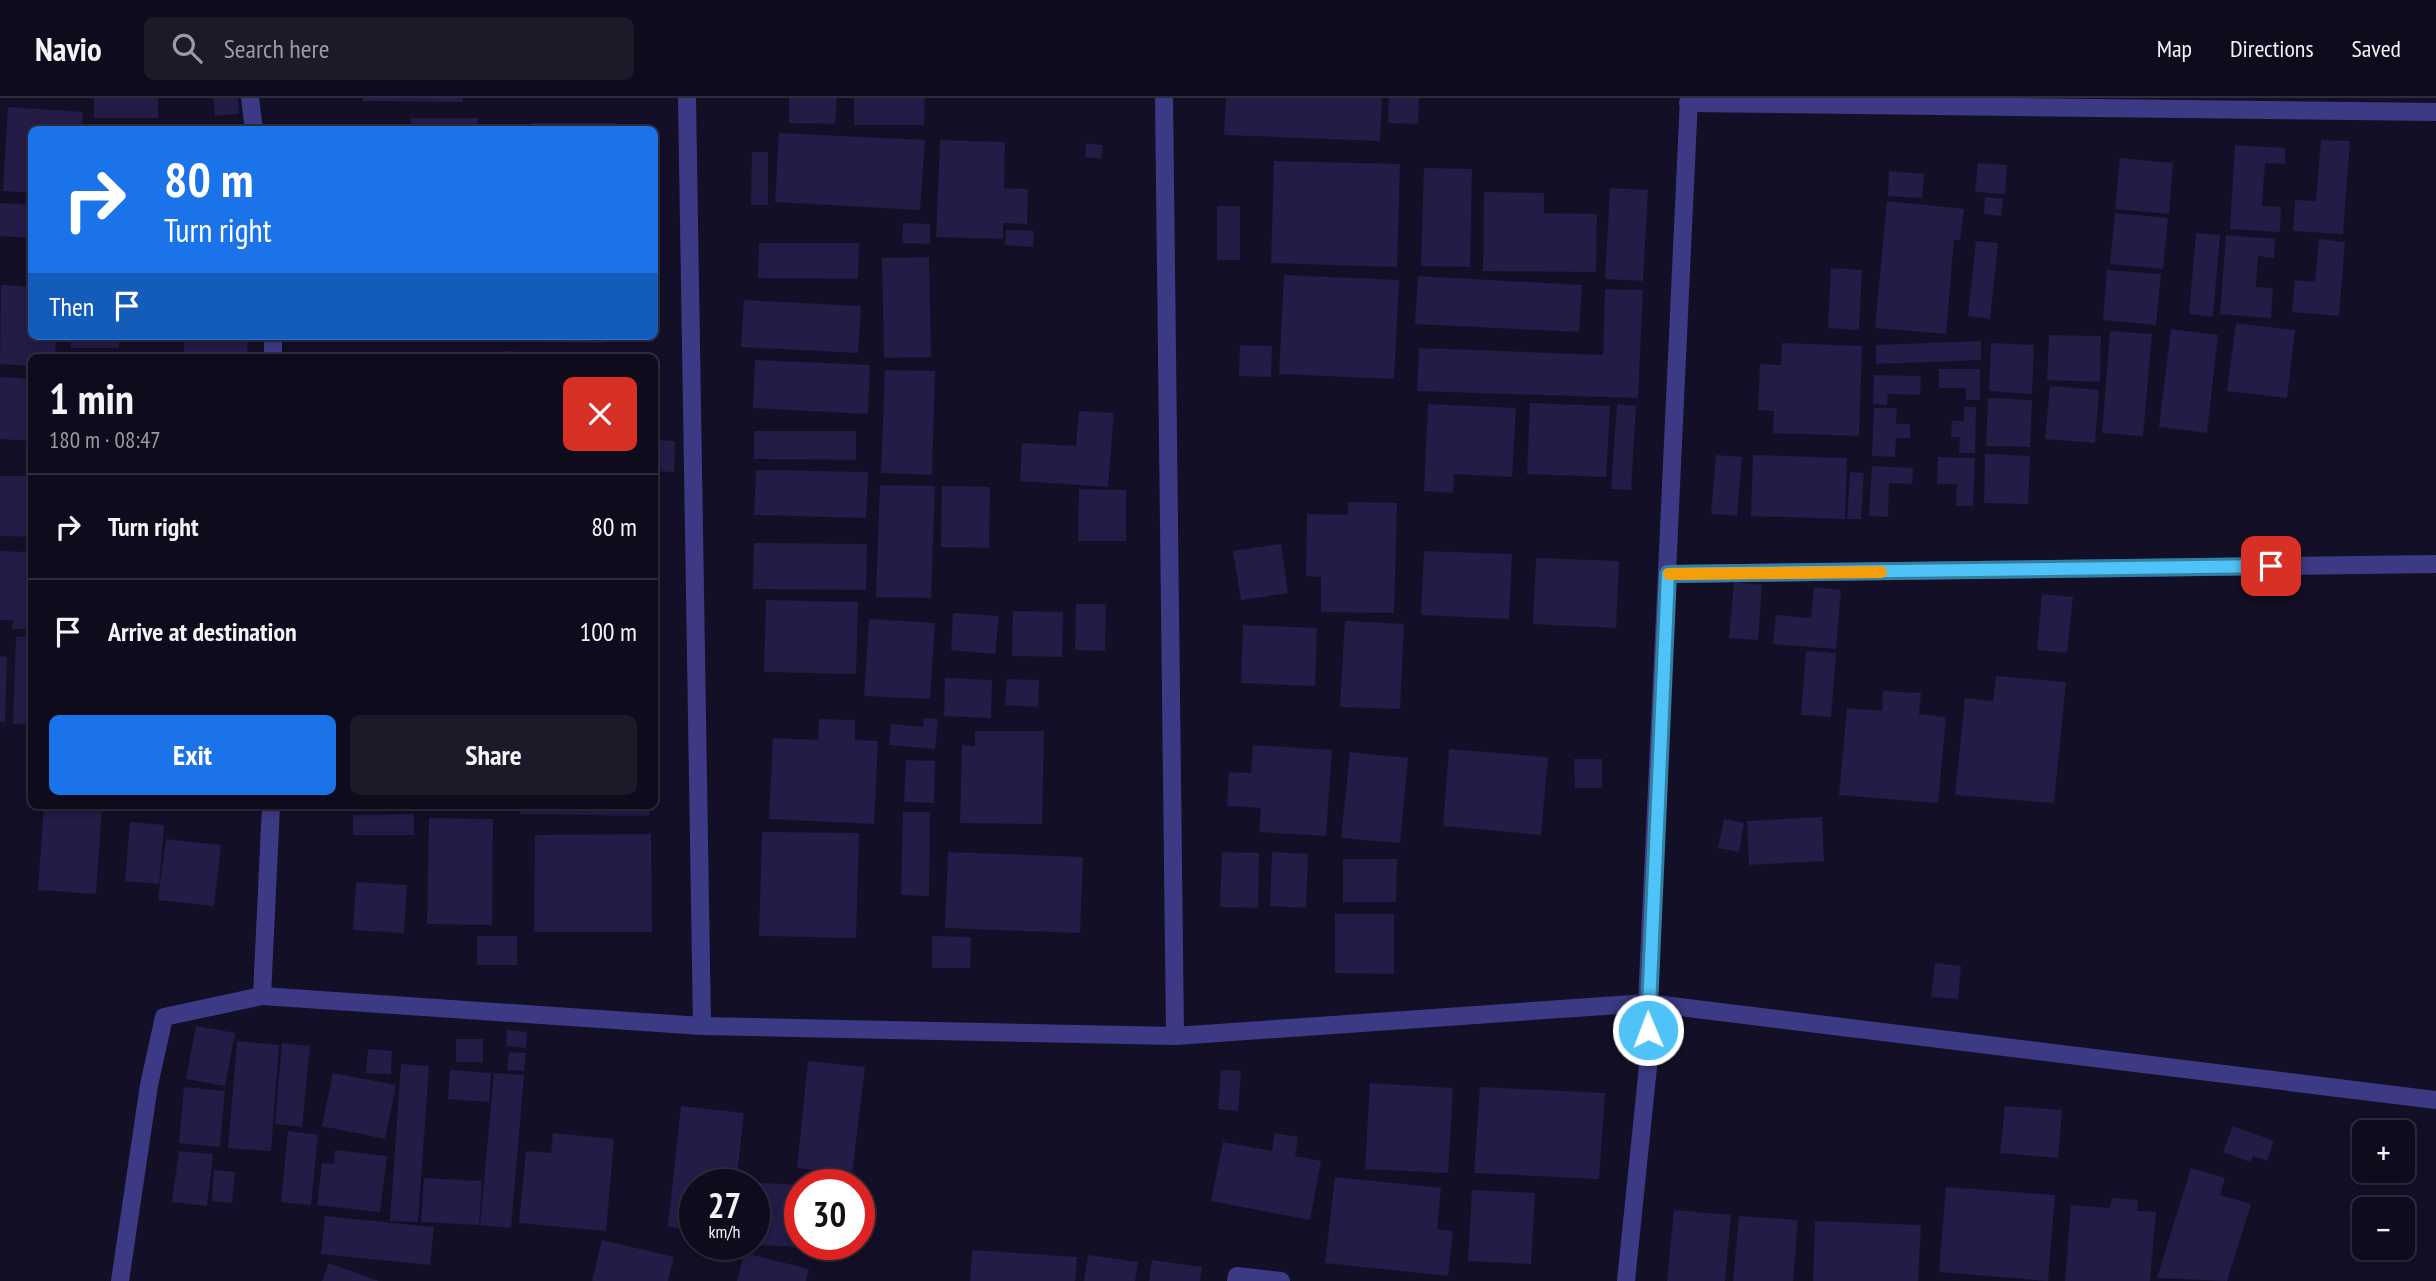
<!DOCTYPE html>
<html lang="en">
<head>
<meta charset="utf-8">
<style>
  :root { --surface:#0e0b1c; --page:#1c1929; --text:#f1f3f6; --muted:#9b9ba3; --line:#2e2b3b; --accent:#1a73e8 }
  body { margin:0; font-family:"PT Sans Narrow",sans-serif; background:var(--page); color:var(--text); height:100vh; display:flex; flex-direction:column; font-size:26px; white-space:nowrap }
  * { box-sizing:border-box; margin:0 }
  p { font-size:23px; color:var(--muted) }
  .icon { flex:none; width:38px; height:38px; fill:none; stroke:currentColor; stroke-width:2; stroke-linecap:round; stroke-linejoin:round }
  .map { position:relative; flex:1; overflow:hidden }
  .panel { position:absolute; left:28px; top:256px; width:630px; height:455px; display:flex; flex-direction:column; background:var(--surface); border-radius:10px; box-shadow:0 4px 10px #0003,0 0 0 2px var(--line) }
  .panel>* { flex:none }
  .hud { position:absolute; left:28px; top:28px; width:630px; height:214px; border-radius:10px; box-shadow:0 4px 10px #0003,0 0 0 2px var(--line); background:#1a73e8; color:#fff; overflow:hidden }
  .fabs { position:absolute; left:2352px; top:1022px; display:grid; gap:14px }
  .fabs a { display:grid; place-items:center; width:63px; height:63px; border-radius:10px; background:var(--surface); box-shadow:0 4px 10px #0003,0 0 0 2px var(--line); font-size:35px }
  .speed { position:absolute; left:679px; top:1071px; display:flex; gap:14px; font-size:35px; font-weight:700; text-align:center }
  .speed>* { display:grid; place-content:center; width:91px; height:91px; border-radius:50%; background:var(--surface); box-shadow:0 4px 10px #0003,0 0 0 2px var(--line); line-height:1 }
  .speed small { font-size:18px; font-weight:400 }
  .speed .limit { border:10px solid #d22; background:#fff; color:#111 }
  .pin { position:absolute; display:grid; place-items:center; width:60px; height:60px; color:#fff; margin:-30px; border-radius:14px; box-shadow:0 4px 10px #0006 }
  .me { position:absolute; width:77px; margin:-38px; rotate:359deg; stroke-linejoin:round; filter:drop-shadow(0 0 5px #0008) }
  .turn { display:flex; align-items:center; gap:24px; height:147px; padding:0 21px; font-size:32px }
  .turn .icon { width:91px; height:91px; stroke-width:2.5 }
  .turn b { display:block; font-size:49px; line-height:60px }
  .then { display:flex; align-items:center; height:66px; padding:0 21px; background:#0003; gap:14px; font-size:26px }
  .round { display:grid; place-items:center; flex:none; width:74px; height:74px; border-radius:10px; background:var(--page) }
  .head { display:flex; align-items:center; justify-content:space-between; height:119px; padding:0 21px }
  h1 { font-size:42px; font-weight:700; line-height:52px }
  .primary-button { display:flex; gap:14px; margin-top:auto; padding:14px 21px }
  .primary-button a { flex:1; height:80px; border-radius:10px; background:var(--accent); color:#fff; font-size:28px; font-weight:700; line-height:80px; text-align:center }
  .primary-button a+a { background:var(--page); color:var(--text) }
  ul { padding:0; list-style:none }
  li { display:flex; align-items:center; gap:21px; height:105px; padding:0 21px; border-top:2px solid var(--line) }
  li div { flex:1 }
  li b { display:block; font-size:26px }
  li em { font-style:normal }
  header { display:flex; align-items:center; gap:42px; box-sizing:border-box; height:98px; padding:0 35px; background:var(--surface); border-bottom:2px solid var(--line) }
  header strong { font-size:33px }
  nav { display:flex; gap:38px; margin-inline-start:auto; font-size:24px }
  .search { width:490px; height:63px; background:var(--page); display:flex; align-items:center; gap:18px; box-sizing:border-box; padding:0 24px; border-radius:10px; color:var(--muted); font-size:26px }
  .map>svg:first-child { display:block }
</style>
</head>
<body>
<header>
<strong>Navio</strong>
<div class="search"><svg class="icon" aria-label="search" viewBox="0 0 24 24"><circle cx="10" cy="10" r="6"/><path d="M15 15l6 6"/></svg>Search here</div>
<nav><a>Map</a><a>Directions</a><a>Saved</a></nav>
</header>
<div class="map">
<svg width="2436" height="1183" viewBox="0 0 2436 1183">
  <rect width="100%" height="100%" fill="#130f26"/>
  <g fill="#241b47">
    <rect x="94" y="0" width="64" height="20"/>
    <polygon points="213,0 238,0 239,16 215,18"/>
    <polygon points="363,0 463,0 463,4 363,3"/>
    <polygon points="789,0 837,0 835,26 789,25"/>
    <polygon points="854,0 925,0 924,27 854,27"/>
    <polygon points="1226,0 1382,0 1380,43 1224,37"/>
    <polygon points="1389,0 1419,0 1418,26 1388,25"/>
    <polygon points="8,9 83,14 81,32 32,32 32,95 3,93"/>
    <rect x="411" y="20" width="67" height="12"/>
    <rect x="532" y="25" width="84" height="7"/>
    <polygon points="779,35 925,42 920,112 775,104"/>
    <polygon points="940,42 1005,44 1004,90 1028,91 1027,126 1003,125 1003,141 936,139"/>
    <polygon points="2321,42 2350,43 2343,136 2293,133 2295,102 2316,103"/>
    <polygon points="1086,45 1103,47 1101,61 1085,59"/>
    <polygon points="2235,47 2285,50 2285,66 2265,65 2262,108 2281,109 2280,134 2230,131"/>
    <polygon points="752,54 768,54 768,107 751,107"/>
    <polygon points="2120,60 2173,65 2169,116 2115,111"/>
    <polygon points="1274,63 1400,66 1397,169 1271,165"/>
    <polygon points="1978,65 2007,67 2005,96 1975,94"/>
    <polygon points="1424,70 1472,71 1470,169 1421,168"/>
    <polygon points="1889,73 1924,76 1922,100 1888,98"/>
    <polygon points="1610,90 1648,92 1643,183 1605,181"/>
    <polygon points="1484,94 1544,95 1544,115 1597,116 1596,174 1483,173"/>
    <polygon points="1985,99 2003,101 2001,118 1984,116"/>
    <polygon points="1887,103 1964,111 1960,142 1954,142 1946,236 1875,230"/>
    <polygon points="0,105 32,107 32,140 0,138"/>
    <rect x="1217" y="108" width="23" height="54"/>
    <polygon points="2115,115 2168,120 2163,171 2110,166"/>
    <polygon points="903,125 930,126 930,146 902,145"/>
    <polygon points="1006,132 1034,133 1033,149 1005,147"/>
    <polygon points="2196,135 2220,137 2213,219 2189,216"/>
    <polygon points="2226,137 2275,141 2274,160 2258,158 2256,189 2273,190 2271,220 2220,216"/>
    <polygon points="2319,141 2345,144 2339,218 2292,214 2295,182 2315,184"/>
    <polygon points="1976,143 1998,145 1990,221 1968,218"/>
    <polygon points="759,145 859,145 858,181 758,180"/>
    <polygon points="929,159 931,259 884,260 882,160"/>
    <polygon points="1831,170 1862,172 1859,232 1828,230"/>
    <polygon points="2107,172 2161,176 2156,227 2103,222"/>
    <polygon points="1284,177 1399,182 1394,281 1279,276"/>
    <polygon points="1418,178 1582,187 1579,234 1415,226"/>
    <polygon points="1,187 31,189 32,238 56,238 55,259 32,259 32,268 0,266"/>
    <polygon points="1605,191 1643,192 1638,300 1417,293 1419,250 1603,257"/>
    <polygon points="744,202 861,208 858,255 741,249"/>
    <polygon points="2236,225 2295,232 2287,300 2227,293"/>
    <polygon points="2171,231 2218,237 2207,335 2159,329"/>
    <polygon points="2110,233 2152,236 2143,338 2102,335"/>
    <polygon points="2049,237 2101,238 2100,284 2047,282"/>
    <rect x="71" y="238" width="48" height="12"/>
    <polygon points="184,238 247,238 248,259 184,259"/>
    <polygon points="533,238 604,238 605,245 533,244"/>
    <polygon points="1981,243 1981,262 1876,266 1876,247"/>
    <polygon points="1782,245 1862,248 1859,338 1773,335 1774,313 1758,312 1760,266 1781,267"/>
    <polygon points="1991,245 2034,247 2032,296 1989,293"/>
    <polygon points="1240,247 1272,248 1271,279 1239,278"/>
    <polygon points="503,253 587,257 587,259 503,259"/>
    <polygon points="755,262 870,267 868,316 753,310"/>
    <polygon points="1939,271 1980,271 1980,302 1966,302 1966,290 1939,290"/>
    <polygon points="885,272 935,273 932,377 881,375"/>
    <polygon points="1874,277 1921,278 1920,297 1888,296 1887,307 1873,306"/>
    <polygon points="0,279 32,281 32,343 0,341"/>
    <polygon points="2050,288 2099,292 2095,345 2045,341"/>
    <polygon points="1988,300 2032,302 2030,349 1986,348"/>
    <polygon points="1530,305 1610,308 1606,379 1527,376"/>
    <polygon points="1428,306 1516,310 1512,379 1454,376 1453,395 1424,393"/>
    <polygon points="1617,306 1636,308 1631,392 1611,391"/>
    <polygon points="1964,309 1976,309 1975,355 1959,355 1960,339 1951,339 1952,323 1964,323"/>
    <polygon points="1874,310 1897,310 1896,326 1910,326 1910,340 1896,340 1895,359 1872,358"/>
    <polygon points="1079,313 1114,315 1108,389 1020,383 1022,345 1076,348"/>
    <polygon points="754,333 856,333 856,362 754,361"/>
    <polygon points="654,342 675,343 674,374 654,373"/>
    <polygon points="1985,356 2030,358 2028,406 1984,405"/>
    <polygon points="1716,357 1742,359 1737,418 1711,416"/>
    <polygon points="1753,357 1847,360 1845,421 1751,418"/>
    <polygon points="1938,359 1975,360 1973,408 1956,408 1957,386 1937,386"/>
    <polygon points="1872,368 1913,370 1912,386 1889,385 1888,419 1869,418"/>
    <polygon points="756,372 868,374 866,420 754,417"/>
    <polygon points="1850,374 1864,375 1861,421 1847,421"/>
    <polygon points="0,378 32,378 32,439 0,438"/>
    <polygon points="880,387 935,388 931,500 876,499"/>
    <polygon points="942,388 990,389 989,450 941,449"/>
    <polygon points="1079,391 1126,392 1126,443 1078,443"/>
    <polygon points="1348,404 1397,405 1394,515 1321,514 1321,479 1306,478 1307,416 1348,417"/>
    <polygon points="754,445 867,446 866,492 753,491"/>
    <polygon points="1281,446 1288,495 1241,502 1233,453"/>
    <polygon points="0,453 32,454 32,531 12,531 13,522 0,522"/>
    <polygon points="1424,453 1512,456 1509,521 1421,517"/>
    <polygon points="1536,460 1619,463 1616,530 1533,526"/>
    <polygon points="1734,484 1762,487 1758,542 1729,540"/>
    <polygon points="1814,489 1841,492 1836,551 1773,546 1776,517 1811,520"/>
    <polygon points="2042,496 2073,499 2067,555 2037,552"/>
    <polygon points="766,502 858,504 856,576 764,574"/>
    <polygon points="1076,506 1106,506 1105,553 1075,552"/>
    <polygon points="1013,513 1063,514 1062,559 1012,558"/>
    <polygon points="953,515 999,518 995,556 951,552"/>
    <polygon points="869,521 935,525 930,601 864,598"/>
    <polygon points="1345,523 1404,526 1400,611 1340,609"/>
    <polygon points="1243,527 1317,530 1315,588 1241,585"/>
    <polygon points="16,539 32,539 32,627 13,626"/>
    <polygon points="1806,553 1836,555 1831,619 1801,617"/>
    <polygon points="0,558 7,559 5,624 0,624"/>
    <polygon points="1996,578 2066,584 2054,705 1955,697 1965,600 1993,603"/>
    <polygon points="945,580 992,582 991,620 944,618"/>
    <polygon points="1007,581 1039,582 1038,609 1005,607"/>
    <polygon points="1883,593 1921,595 1919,616 1946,619 1938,705 1839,697 1847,610 1882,613"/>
    <polygon points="924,620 938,621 935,651 889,647 891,626 923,629"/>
    <polygon points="819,621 855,622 855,642 878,643 874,726 769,721 773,640 818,642"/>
    <polygon points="975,633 1044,633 1042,726 960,725 962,647 975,648"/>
    <polygon points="1253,647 1332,652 1326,738 1259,734 1261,710 1227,708 1229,674 1251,675"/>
    <polygon points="1449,651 1548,659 1541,737 1443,728"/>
    <polygon points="1350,654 1408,660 1400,745 1341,740"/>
    <polygon points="1574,661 1602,661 1602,690 1575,690"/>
    <polygon points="906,662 935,663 934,705 904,704"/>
    <polygon points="44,707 102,709 96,796 38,792"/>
    <polygon points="453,707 506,707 506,710 453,709"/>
    <polygon points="520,707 650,707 649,718 520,716"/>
    <polygon points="903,714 930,714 929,798 901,797"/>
    <polygon points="414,716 414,737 353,737 353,717"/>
    <polygon points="1822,719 1824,763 1749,767 1747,723"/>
    <polygon points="429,720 493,721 492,827 427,826"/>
    <polygon points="1724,721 1744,725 1739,754 1718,750"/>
    <polygon points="130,724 164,727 159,786 125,783"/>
    <polygon points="762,734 859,735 856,840 759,838"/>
    <polygon points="651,736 652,834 534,834 535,737"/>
    <polygon points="166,741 221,747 214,808 158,802"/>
    <polygon points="948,754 1083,759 1080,835 945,830"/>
    <polygon points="1222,754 1259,755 1258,810 1220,809"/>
    <polygon points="1272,754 1308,756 1306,810 1270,808"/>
    <polygon points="1343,761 1397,761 1396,804 1343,804"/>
    <polygon points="356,784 407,787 404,835 353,832"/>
    <polygon points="1335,816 1394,816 1394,876 1335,875"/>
    <rect x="477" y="838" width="40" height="29"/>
    <polygon points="932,838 971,839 970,870 932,870"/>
    <polygon points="1935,865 1961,868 1958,901 1931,899"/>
    <polygon points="196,928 235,935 225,988 186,981"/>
    <polygon points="507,932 527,934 526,950 506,948"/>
    <rect x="456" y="941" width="27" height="23"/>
    <polygon points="237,943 279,947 271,1053 228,1050"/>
    <polygon points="282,945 310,948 302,1029 275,1026"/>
    <polygon points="368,951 392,953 391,976 366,975"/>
    <polygon points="509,954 526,955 524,973 507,972"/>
    <polygon points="808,963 865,969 852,1076 797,1070"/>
    <polygon points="401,966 429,968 418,1124 390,1123"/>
    <polygon points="450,972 491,975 489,1004 448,1001"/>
    <polygon points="1221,972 1241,973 1238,1013 1218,1011"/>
    <polygon points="333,975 396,987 385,1041 322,1028"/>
    <polygon points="494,975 524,977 511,1130 480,1127"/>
    <polygon points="1370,985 1453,990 1448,1075 1365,1071"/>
    <polygon points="184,989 225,993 220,1049 179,1045"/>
    <polygon points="1480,989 1605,995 1599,1081 1474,1075"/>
    <polygon points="681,1008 744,1015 736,1087 695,1087 695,1132 668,1129"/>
    <polygon points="2005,1008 2062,1012 2058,1060 2000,1055"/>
    <polygon points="2233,1028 2274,1043 2267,1063 2253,1058 2250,1064 2223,1054"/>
    <polygon points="288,1033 318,1037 311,1107 281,1104"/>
    <polygon points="553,1035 614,1041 606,1133 519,1125 526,1053 551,1055"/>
    <polygon points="1275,1035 1298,1039 1295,1058 1321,1063 1310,1122 1211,1103 1223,1044 1272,1053"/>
    <polygon points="335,1052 387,1058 380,1114 317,1107 322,1065 334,1066"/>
    <polygon points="179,1053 213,1056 207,1108 172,1104"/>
    <polygon points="2191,1070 2225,1080 2220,1097 2251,1106 2227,1183 2157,1180"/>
    <polygon points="214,1072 235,1074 232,1105 212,1103"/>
    <polygon points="1335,1079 1441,1090 1437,1131 1453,1133 1448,1178 1325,1165"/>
    <polygon points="424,1080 482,1083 479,1127 421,1124"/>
    <polygon points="745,1084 800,1087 800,1146 842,1146 841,1151 754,1147 754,1087 745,1087"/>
    <polygon points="1946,1089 2055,1097 2048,1183 1939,1174"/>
    <polygon points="1472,1092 1535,1095 1531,1166 1468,1163"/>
    <polygon points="2112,1100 2138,1102 2137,1113 2156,1114 2150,1183 2065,1183 2071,1107 2110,1110"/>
    <polygon points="1674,1112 1731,1117 1725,1183 1667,1183"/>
    <polygon points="325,1118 434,1129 430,1167 321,1156"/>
    <polygon points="1739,1118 1798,1122 1793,1183 1733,1183"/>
    <polygon points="1815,1123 1921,1127 1918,1183 1813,1183"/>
    <polygon points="602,1142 674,1159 668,1183 592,1183"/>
    <polygon points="972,1152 1077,1159 1075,1183 970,1183"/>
    <polygon points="744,1155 809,1171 806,1183 737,1183"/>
    <polygon points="1088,1157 1138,1164 1135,1183 1084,1183"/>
    <polygon points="1152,1162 1202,1169 1200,1183 1149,1183"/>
    <polygon points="329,1165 379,1183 322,1183"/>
  </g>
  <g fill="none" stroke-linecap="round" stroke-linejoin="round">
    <g stroke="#3d3a85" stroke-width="18">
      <polyline points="250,0 254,32"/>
      <polyline points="687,0 702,928"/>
      <polyline points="1164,0 1175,938"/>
      <polyline points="1688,5 2436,14"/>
      <polyline points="273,238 273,259"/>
      <polyline points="1668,476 2436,466"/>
      <polyline points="262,898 702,928 1175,938 1647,905 2436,1002"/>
      <polyline points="120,1183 149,987 164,919 262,898 271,707"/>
      <polyline points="1236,1183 1237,1178 1281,1183"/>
      <polyline points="1626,1183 1649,959 1647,905 1689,0"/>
    </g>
  </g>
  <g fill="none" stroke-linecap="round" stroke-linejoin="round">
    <g stroke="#337fa1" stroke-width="18">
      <polyline id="route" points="1648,932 1668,476 2271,468"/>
    </g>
    <use href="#route" stroke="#4fc3f7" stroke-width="12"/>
    <polyline stroke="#f59e0b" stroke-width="12" points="1669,476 1881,474"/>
  </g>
</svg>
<div class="fabs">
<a>+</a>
<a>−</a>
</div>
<div class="speed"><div>27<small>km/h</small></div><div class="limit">30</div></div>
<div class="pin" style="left:2271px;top:468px;background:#d93025"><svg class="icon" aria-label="arrive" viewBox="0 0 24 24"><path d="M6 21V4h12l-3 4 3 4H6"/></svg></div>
<svg class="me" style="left:1648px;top:932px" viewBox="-20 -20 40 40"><circle r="17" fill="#4fc3f7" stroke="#fff" stroke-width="3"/><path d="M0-11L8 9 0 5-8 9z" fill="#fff"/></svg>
<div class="hud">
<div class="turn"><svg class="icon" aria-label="right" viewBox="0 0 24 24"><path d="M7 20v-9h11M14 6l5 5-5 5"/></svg><div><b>80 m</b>Turn right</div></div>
<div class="then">Then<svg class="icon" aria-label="arrive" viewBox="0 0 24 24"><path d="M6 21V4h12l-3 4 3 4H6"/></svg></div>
</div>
<section class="panel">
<div class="head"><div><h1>1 min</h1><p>180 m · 08:47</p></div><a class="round" style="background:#d93025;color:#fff"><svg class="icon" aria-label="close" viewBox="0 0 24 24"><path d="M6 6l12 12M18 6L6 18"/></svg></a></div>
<ul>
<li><svg class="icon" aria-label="right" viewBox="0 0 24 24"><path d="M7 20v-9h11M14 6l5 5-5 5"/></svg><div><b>Turn right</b></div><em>80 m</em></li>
<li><svg class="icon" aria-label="arrive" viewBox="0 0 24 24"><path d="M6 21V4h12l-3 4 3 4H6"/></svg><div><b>Arrive at destination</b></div><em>100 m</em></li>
</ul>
<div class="primary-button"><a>Exit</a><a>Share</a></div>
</section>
</div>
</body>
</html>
